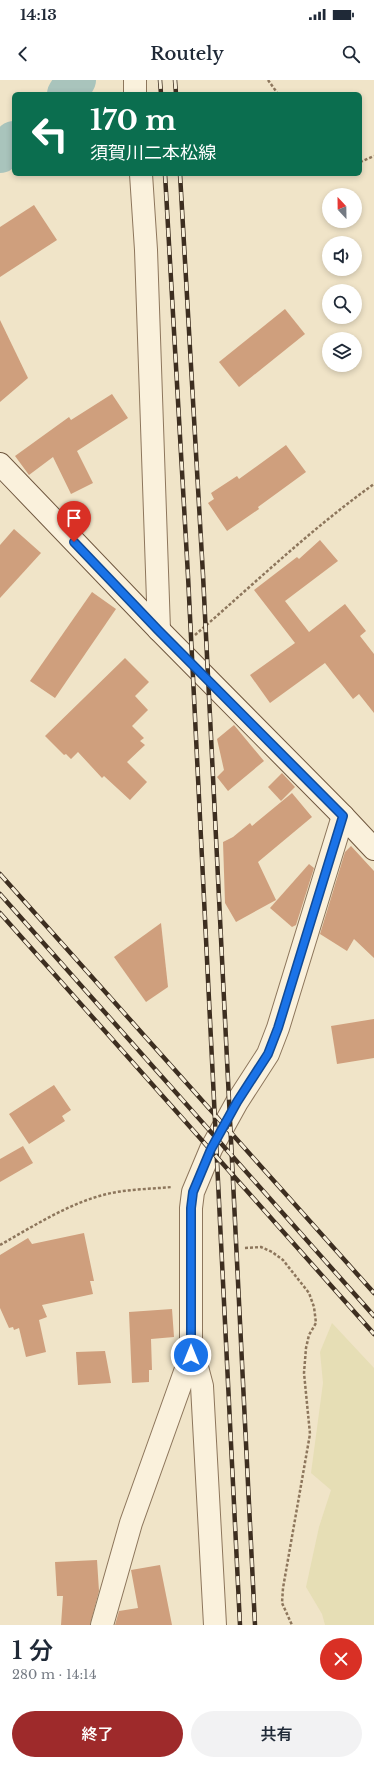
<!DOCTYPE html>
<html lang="ja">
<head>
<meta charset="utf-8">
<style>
  :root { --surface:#fff; --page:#f2f2f3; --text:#1f2937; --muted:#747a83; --accent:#9e2a2b }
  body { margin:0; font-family:"Libre Baskerville","Noto Sans JP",serif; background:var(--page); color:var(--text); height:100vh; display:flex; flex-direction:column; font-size:15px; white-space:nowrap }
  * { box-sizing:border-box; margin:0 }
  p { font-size:13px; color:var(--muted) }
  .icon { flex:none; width:22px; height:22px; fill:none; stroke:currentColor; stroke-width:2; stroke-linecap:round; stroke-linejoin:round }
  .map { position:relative; height:1545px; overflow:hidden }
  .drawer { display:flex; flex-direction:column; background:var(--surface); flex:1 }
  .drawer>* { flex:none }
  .top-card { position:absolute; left:12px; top:12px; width:350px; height:84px; border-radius:6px; box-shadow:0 2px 6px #0003; background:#0b6e4f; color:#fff; overflow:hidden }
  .needle { width:26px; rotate:338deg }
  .buttons { position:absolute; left:322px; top:108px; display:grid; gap:8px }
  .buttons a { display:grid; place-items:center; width:40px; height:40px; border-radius:50%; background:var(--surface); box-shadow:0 2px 6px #0003; font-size:20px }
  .pin { position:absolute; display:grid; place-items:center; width:34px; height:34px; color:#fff; margin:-41px -17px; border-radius:50% 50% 50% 0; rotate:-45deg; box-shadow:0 0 4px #0007 }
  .pin .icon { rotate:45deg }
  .me { position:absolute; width:44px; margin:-22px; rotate:0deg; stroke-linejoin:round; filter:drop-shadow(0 0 3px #0008) }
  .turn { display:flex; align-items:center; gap:14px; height:84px; padding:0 12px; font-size:18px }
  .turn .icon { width:52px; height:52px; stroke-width:2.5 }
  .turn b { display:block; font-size:28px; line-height:34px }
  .round { display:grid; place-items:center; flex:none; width:42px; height:42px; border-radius:21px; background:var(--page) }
  .headline { display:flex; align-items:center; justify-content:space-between; height:68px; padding:0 12px }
  h1 { font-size:24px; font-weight:600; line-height:30px }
  .button { display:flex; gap:8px; margin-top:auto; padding:8px 12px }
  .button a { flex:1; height:46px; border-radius:24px; background:var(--accent); color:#fff; font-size:16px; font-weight:600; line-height:46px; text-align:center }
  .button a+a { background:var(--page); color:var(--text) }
  .status { display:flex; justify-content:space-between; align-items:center; height:28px; padding:0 20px; background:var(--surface); direction:ltr }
  .status svg { height:11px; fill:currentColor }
  header { display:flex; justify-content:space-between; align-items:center; height:52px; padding:0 12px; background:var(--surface); font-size:18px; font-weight:600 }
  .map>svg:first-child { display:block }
</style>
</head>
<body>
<div class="status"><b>14:13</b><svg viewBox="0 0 49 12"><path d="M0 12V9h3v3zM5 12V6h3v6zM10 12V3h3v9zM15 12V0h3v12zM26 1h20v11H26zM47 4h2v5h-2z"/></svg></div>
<header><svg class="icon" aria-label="back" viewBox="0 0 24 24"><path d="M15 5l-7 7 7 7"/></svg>Routely<svg class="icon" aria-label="search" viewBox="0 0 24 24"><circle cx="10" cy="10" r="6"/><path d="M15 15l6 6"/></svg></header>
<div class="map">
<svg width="374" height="1545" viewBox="0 0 374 1545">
  <rect width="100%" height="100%" fill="#f0e4c8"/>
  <polygon fill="#e6deb5" points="332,1243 374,1288 374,1545 325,1545 322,1534 306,1507 319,1447 331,1410 311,1393 323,1303 320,1272"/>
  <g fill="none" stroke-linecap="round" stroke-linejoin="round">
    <g stroke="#a9c4bc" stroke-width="40">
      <polyline points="67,14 76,0"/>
      <polyline points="0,73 14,61"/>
    </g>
  </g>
  <g fill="#cf9f7d">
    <polygon points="34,125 57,160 0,197 0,147"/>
    <polygon points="285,229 305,254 239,307 219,282"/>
    <polygon points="0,240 28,298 0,322"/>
    <polygon points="112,314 128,338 77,371 93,403 71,414 53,377 29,395 15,376 69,337 71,340"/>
    <polygon points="286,365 306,392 258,427 259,429 227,451 208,423 214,419 211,413 237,396 239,399"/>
    <polygon points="14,449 41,473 0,518 0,465"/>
    <polygon points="320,460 338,481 285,521 309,552 345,524 366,551 360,556 374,574 374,633 359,614 353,619 325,583 270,623 250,595 295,563 254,510 297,477 299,479"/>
    <polygon points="92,512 116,529 55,618 30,601"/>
    <polygon points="125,578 149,602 135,616 148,630 132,646 144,658 140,661 145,665 127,682 147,702 130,720 104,696 102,698 78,672 71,679 66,674 64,675 45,656"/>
    <polygon points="234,645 264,681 228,711 217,697 224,690 217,659"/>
    <polygon points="282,693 295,707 281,721 268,707"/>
    <polygon points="292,713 312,737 258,782 276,820 236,842 225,823 223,762 233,757 250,743 252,746"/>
    <polygon points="351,766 374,791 374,878 354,859 347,871 320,854 345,772"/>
    <polygon points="309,784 314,788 296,845 292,847 270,828"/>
    <polygon points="161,843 168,907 146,922 114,877"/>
    <polygon points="374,939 374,978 337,984 331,946"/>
    <polygon points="54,1005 71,1030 62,1036 65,1041 29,1064 9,1034"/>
    <polygon points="23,1066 33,1083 0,1102 0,1079"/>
    <polygon points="84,1153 94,1201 90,1201 93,1214 42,1225 47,1237 39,1240 46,1272 26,1277 19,1248 14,1250 13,1247 9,1248 0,1228 0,1175 28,1158 32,1164"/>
    <polygon points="172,1229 174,1257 151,1259 152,1290 149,1290 149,1302 132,1303 129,1232"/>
    <polygon points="105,1271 111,1303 78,1305 76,1272"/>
    <polygon points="97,1480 99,1511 90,1545 61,1545 63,1516 57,1516 55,1482"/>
    <polygon points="160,1485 172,1545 115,1545 119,1531 138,1528 131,1490"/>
  </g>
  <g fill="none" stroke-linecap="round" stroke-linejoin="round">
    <g stroke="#8d765c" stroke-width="24">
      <g id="street">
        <polyline points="135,0 135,14"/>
        <polyline points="141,94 146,170 159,550"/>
        <polyline points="191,1275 197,1287 202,1306 215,1545"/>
        <polyline points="102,1545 131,1443 191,1275 191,1128 193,1112 211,1069 237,1022 268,974 278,948 343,736"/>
      </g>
    </g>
    <g stroke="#6f573f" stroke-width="24">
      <polyline id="secondary" points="0,384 159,550 343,736 374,769"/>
    </g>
    <g stroke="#8d765c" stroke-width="2.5" stroke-dasharray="3 2" stroke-linecap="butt">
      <polyline points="268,0 278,14"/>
      <polyline points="360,82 374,76"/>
      <path d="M195,555C254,504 311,449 374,404"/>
      <path d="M0,1165C34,1146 69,1123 107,1114C128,1109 151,1109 172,1107"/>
      <polyline points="245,1168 261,1167 272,1172 283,1180 309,1213 314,1227 316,1243 309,1255 306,1268 304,1293 310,1354 283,1508 282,1523 292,1545"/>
    </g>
    <use href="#street" stroke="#faf1dc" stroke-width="22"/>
    <use href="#secondary" stroke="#faf1dc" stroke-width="22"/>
    <g stroke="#3d2e20" stroke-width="4.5">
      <g id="rail">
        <polyline points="160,0 161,14"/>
        <polyline points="175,0 176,14"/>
        <polyline points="165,94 188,496 240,1545"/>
        <polyline points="180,94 203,495 255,1545"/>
        <polyline points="0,794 374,1213"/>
        <polyline points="0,814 374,1236"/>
        <polyline points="0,833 374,1254"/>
      </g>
    </g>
    <use href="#rail" stroke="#f7eed8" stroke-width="3" stroke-dasharray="9" stroke-linecap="butt"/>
  </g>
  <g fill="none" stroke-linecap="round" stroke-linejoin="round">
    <g stroke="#114b97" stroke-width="10">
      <polyline id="route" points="74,462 158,550 343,736 278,948 268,974 237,1022 211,1069 193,1112 191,1128 191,1275"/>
    </g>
    <use href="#route" stroke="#1a73e8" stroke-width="7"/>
  </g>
</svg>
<div class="buttons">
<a><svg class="needle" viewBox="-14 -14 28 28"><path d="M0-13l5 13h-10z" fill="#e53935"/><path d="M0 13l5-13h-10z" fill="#747a83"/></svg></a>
<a><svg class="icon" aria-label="sound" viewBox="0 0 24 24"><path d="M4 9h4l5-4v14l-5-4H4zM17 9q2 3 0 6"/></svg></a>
<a><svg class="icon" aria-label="search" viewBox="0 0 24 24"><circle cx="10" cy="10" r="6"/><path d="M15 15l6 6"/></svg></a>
<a><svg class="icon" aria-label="layers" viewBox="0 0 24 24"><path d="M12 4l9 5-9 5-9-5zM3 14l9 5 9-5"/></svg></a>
</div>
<div class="pin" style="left:74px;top:462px;background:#d93025"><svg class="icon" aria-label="arrive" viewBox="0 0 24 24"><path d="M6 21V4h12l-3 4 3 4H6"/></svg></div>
<svg class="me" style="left:191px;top:1275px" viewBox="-20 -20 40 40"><circle r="17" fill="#1a73e8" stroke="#fff" stroke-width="3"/><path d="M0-11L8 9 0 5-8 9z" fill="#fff"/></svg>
<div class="top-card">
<div class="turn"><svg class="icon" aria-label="left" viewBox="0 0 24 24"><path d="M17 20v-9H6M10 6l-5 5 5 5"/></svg><div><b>170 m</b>須賀川二本松線</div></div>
</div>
</div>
<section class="drawer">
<div class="headline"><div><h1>1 分</h1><p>280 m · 14:14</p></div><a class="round" style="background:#d93025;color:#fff"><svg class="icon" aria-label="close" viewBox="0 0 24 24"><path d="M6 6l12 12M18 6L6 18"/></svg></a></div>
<div class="button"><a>終了</a><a>共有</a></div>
</section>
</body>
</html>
